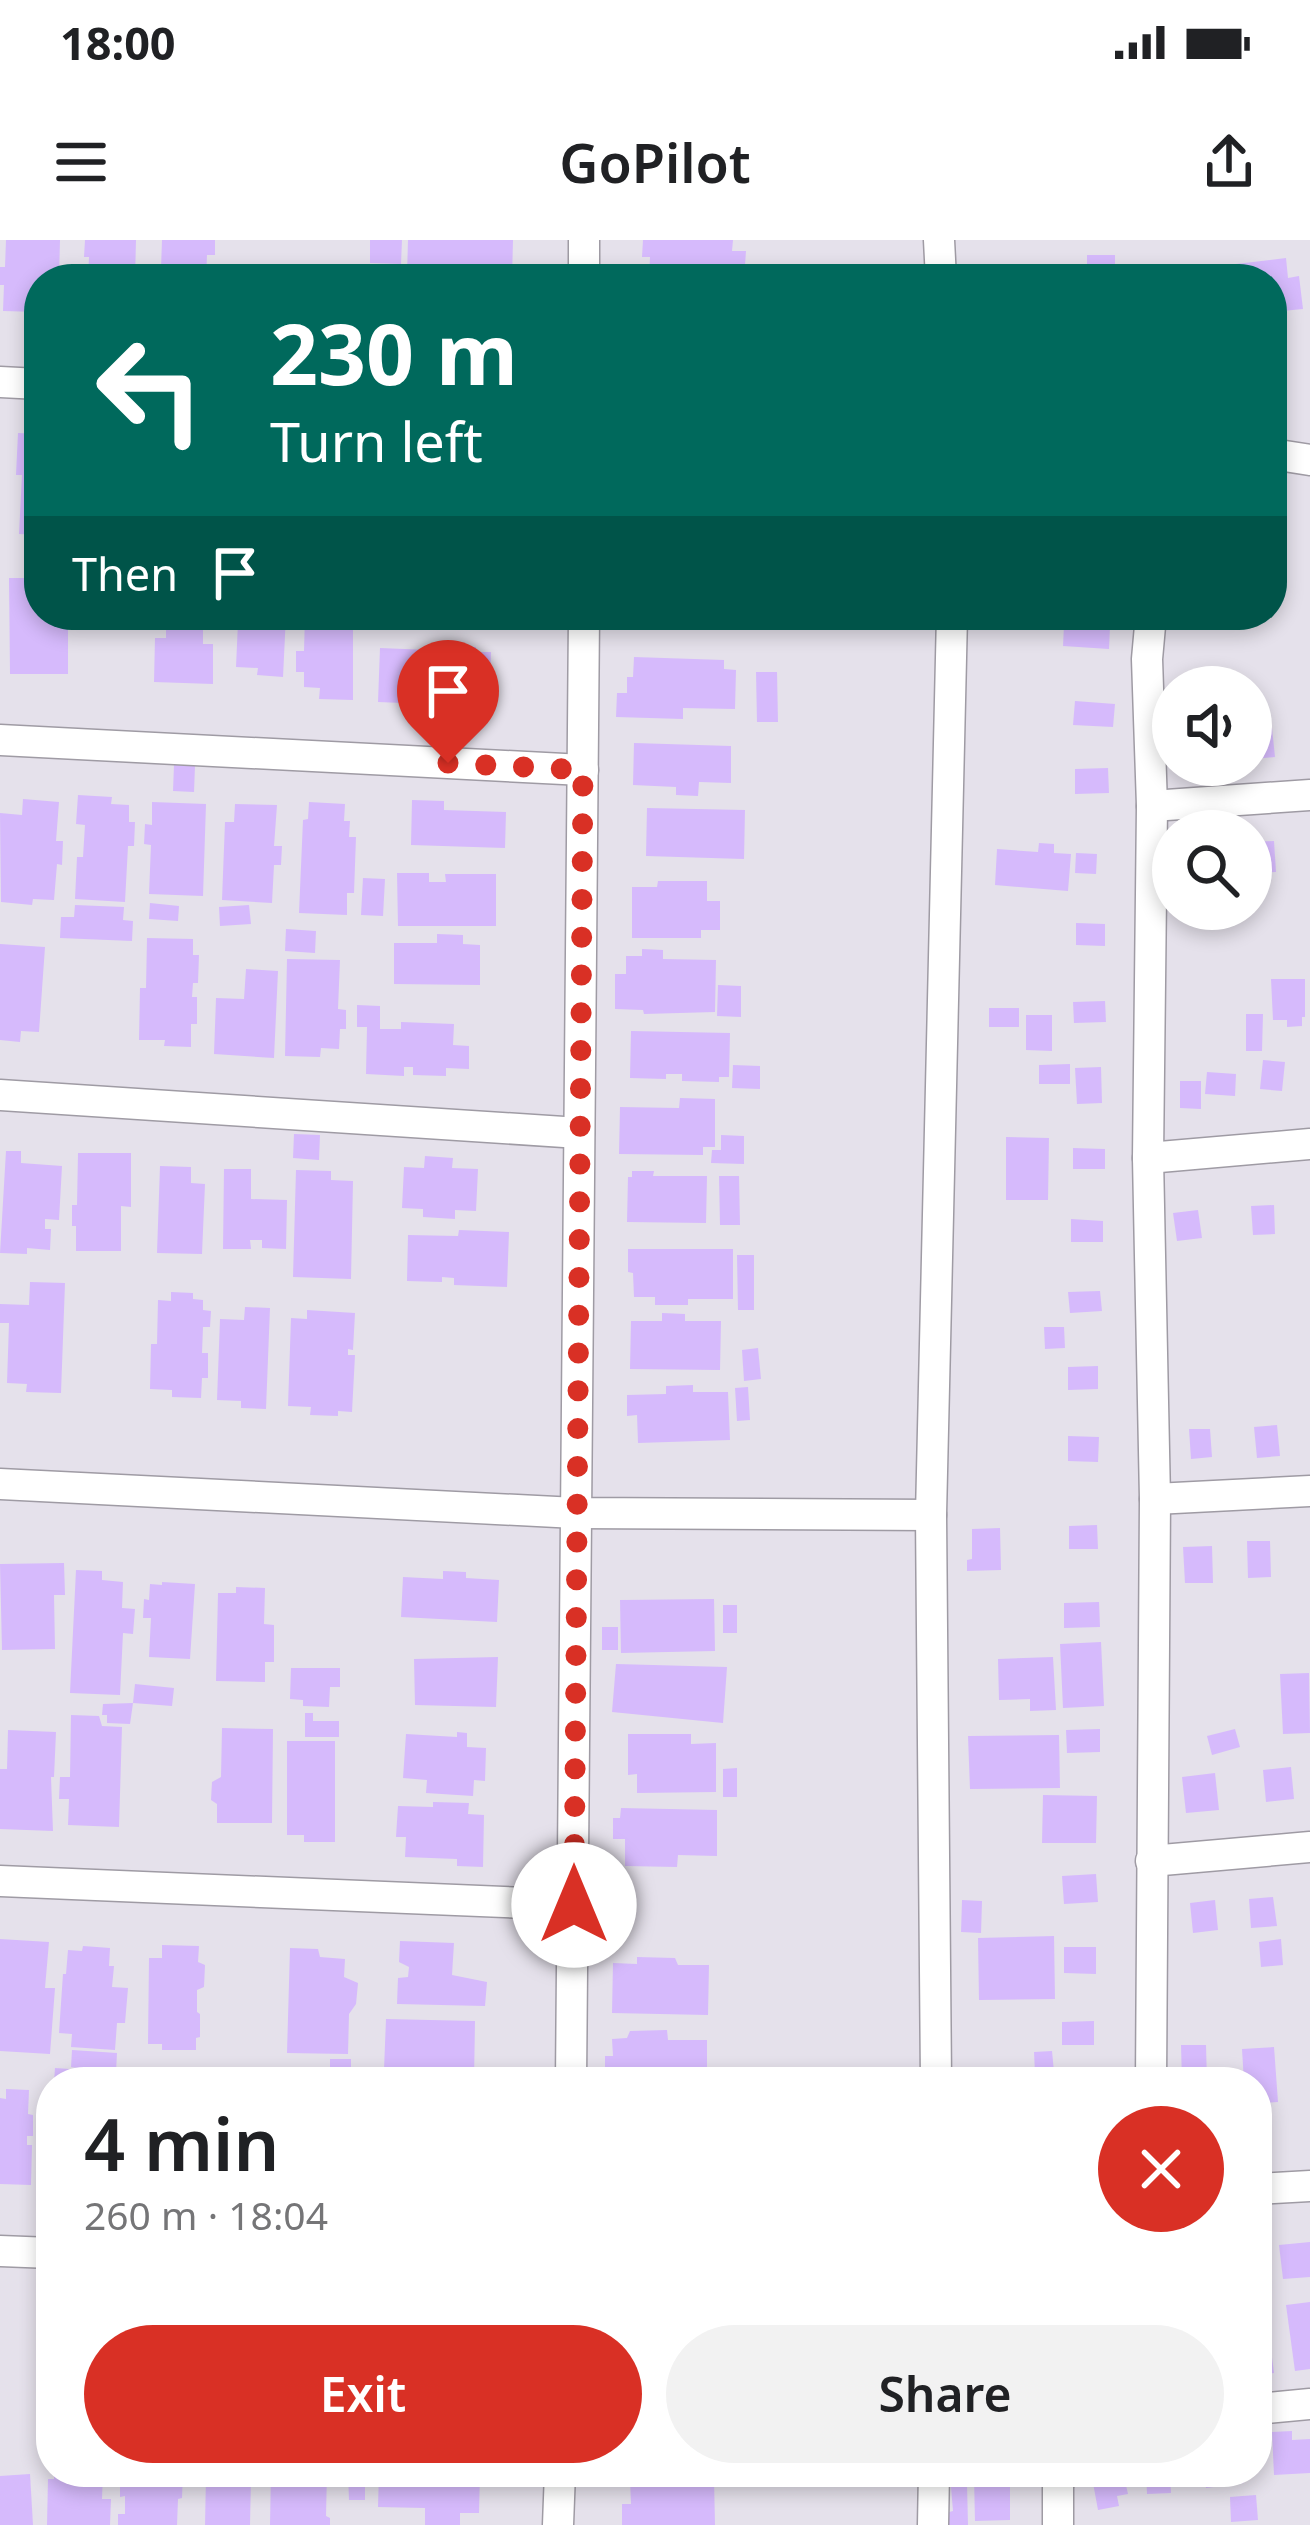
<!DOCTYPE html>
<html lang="en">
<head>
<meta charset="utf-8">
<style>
  :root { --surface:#fff; --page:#f2f2f2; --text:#202124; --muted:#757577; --accent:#d93025 }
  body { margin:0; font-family:"Noto Sans",sans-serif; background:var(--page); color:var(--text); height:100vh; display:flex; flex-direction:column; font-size:45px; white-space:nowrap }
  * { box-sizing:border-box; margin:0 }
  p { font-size:39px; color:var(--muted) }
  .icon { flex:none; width:66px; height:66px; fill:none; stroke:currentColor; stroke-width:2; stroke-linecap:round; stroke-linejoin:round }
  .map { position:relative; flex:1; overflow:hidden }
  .details { position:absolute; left:36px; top:1827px; width:1236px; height:420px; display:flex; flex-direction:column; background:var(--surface); border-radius:48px; box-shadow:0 6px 18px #0003 }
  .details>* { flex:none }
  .guide { position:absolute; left:24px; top:24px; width:1263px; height:366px; border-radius:48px; box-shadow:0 6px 18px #0003; background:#00695c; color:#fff; overflow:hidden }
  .controls { position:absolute; left:1152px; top:426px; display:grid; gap:24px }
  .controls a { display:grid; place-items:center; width:120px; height:120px; border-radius:50%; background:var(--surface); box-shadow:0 6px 18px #0003; font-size:60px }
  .pin { position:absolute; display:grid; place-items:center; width:102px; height:102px; color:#fff; margin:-123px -51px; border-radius:50% 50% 50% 0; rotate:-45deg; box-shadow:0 0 12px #0007 }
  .pin .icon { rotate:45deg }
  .me { position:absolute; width:132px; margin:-66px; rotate:0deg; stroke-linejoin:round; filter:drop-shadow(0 0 9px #0008) }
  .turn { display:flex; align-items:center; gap:42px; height:252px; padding:0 48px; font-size:54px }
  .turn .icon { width:156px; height:156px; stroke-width:2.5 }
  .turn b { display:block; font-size:84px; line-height:102px }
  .then { display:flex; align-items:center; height:114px; padding:0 48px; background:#0003; gap:24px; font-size:45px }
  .round { display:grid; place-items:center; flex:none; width:126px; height:126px; border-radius:63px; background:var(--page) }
  .headline { display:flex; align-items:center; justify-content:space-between; height:204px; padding:0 48px }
  h1 { font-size:72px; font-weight:600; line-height:90px }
  .cta { display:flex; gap:24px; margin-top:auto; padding:24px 48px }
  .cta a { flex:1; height:138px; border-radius:72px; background:var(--accent); color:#fff; font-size:48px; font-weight:600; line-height:138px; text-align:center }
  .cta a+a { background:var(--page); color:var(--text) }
  .status { display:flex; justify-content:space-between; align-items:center; height:84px; padding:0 60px; background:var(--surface); direction:ltr }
  .status svg { height:33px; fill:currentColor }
  header { display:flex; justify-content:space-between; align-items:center; height:156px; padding:0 48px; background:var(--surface); font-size:54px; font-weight:600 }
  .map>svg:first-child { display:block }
</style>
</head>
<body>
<div class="status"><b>18:00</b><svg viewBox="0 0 49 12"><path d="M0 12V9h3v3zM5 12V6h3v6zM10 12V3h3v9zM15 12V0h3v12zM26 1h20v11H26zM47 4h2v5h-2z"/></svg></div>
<header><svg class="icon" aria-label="menu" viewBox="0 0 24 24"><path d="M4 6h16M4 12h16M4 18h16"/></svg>GoPilot<svg class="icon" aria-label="share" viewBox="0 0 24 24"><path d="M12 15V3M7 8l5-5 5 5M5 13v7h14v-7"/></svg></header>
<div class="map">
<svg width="1310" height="2285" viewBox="0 0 1310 2285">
  <rect width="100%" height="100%" fill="#e5e1eb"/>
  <g fill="#d6bafc">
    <polygon points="6,0 60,0 59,39 39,39 39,72 3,71 4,45 0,45 0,27 5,27"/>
    <polygon points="85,0 136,0 135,39 88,39 89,17 84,17"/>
    <polygon points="162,0 215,0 215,15 207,15 206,39 151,39 151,29 161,29"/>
    <polygon points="370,0 402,0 401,24 370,23"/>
    <polygon points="408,0 513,0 512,39 448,39 448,37 407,35"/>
    <polygon points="643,0 733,0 732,11 746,11 744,39 649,39 650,17 642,17"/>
    <polygon points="1087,15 1115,15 1115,38 1087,37"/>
    <polygon points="1286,18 1288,38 1299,36 1303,69 1272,72 1272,39 1196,39 1194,29"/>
    <polygon points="18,193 39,194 39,295 19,294 22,235 16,235"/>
    <polygon points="9,338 39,338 39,375 68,375 68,434 10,434"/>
    <polygon points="155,375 203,375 203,404 213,404 213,444 154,442 155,398 166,398 166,384 155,384"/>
    <polygon points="245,375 286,375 283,437 257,435 258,428 236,427 238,382 245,383"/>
    <polygon points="305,375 353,375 353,460 319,459 320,448 304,447 304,432 296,432 296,411 304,411"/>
    <polygon points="1064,385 1110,387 1109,409 1063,406"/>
    <polygon points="454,407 476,407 476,412 491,412 489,475 451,474 451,465 378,462 380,408 454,411"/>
    <polygon points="634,417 724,420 724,429 736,430 735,469 683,468 683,479 616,477 617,453 627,453 627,437 633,437"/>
    <polygon points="756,432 777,432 778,482 757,482"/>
    <polygon points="1075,461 1115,464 1113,487 1073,485"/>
    <polygon points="1272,488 1275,517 1253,519 1251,490"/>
    <polygon points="634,503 731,506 731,543 699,542 698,556 676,555 676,547 633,545"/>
    <polygon points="174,525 195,526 194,552 173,551"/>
    <polygon points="1108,528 1109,553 1075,554 1075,529"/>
    <polygon points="78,555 112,557 111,564 129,565 129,582 135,582 134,606 128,606 125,662 75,659 77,617 83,617 85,585 76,584"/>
    <polygon points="23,559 59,562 56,601 63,601 62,625 57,624 54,660 33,659 32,665 1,662 0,573 22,575"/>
    <polygon points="412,560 444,561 444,570 506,572 505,608 411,605"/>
    <polygon points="152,562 206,564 203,656 149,654 151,605 144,604 145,584 152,585"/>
    <polygon points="309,562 345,564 344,581 350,581 349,597 356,597 354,653 347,653 347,675 299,673 303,580 308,579"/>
    <polygon points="235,564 277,565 274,606 282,606 281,625 274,625 272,663 222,660 225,582 234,582"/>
    <polygon points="647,568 745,570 744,619 646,616"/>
    <polygon points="1274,601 1276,632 1254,633 1253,602"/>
    <polygon points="1039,603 1054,604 1054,613 1071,614 1068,651 995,645 997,609 1038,612"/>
    <polygon points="1076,613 1097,614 1096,634 1075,633"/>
    <polygon points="397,633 429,633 429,642 446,642 445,634 496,634 496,686 398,686"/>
    <polygon points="363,638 385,639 383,676 361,675"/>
    <polygon points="658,641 707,641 707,661 720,661 720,690 701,690 701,698 632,698 632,647 657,647"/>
    <polygon points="150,663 179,666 178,681 149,679"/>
    <polygon points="75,665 124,667 123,680 133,681 132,701 60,698 61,677 74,677"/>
    <polygon points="249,665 251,684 220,686 219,667"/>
    <polygon points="1076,683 1105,684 1105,706 1076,705"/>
    <polygon points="286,689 316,691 315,713 285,711"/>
    <polygon points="437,694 463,695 463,704 480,705 480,745 394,744 394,703 437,703"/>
    <polygon points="147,698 193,699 193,715 199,715 198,743 193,743 192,757 197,757 197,784 191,784 191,807 164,806 165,800 139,800 140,748 146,748"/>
    <polygon points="0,704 45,707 39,792 21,791 20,802 0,800"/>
    <polygon points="642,709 663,710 663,719 716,720 715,772 644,774 643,770 615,769 615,734 626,734 626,716 642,716"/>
    <polygon points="287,719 340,720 338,769 346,770 346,789 340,789 339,809 321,808 320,817 285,816"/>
    <polygon points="246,729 278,731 274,818 214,814 216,758 244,759"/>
    <polygon points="1271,739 1305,739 1305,777 1302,777 1302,786 1287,787 1287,780 1273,780"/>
    <polygon points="718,745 741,746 741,777 717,776"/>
    <polygon points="1105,761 1106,782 1074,783 1073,762"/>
    <polygon points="357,765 380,766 380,789 401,789 401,782 454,784 453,805 469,806 469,829 446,828 446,836 413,835 413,827 404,827 404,836 366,834 367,787 357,787"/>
    <rect x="989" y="768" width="30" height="19"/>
    <polygon points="1246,774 1263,774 1262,811 1246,811"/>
    <polygon points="1026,775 1052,775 1052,811 1026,810"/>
    <polygon points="631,791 730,793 729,837 719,837 719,842 682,841 682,834 666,834 666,839 630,838"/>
    <polygon points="1263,820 1285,822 1282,851 1260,849"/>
    <polygon points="1070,824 1070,844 1039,844 1039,825"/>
    <polygon points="733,825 760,826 760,849 732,848"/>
    <polygon points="1101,827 1102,863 1077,864 1075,828"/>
    <polygon points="1207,832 1236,834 1235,856 1205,854"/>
    <polygon points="1180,841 1201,841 1201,869 1180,868"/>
    <polygon points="680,858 715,859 715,907 703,907 703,915 619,914 620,867 679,868"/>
    <polygon points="294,894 320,895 319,920 293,918"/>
    <polygon points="721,895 744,896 744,924 711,923 712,910 721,910"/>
    <polygon points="1006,897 1049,898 1048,960 1006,960"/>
    <polygon points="1073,908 1105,909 1105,929 1073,929"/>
    <polygon points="6,911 21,911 21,923 62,926 59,980 45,979 45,989 51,989 50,1010 27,1008 27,1014 0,1013"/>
    <polygon points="78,913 131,913 131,967 121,966 121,1011 76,1011 76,986 72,986 72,965 77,965"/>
    <polygon points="425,916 453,918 452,928 478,929 476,971 455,970 455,979 423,977 423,969 402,968 404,927 424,928"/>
    <polygon points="160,926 191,927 191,943 205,944 202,1014 157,1013"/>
    <polygon points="224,929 251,929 251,959 287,960 286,1009 262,1008 262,1000 250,1000 251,1009 223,1009"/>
    <polygon points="296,930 331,931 331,940 353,941 351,1039 293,1037"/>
    <polygon points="632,931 654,931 653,936 707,936 706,983 627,982 628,937 632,937"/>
    <polygon points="719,936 739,936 740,985 720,985"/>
    <polygon points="1274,965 1275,994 1253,995 1251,966"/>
    <polygon points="1198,970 1202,998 1177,1001 1173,973"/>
    <polygon points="1071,979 1103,981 1103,1002 1071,1002"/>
    <polygon points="459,990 509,992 507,1047 454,1045 454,1038 442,1037 442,1042 407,1041 408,995 458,996"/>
    <polygon points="628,1009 733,1009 733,1059 688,1059 688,1065 655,1065 655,1057 634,1057 633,1033 628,1032"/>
    <polygon points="737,1015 754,1015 754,1070 738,1070"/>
    <polygon points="30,1042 65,1043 61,1153 26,1152 27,1144 7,1143 9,1083 0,1083 0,1064 29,1065"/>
    <polygon points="1100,1051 1102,1071 1070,1073 1068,1052"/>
    <polygon points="171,1052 193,1053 193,1059 203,1060 203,1070 211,1071 210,1087 203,1087 202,1113 208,1113 208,1138 202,1138 201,1158 172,1157 172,1150 150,1149 151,1104 157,1104 158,1060 171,1061"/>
    <polygon points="245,1067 270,1068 266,1169 241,1168 241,1161 217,1160 220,1079 244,1080"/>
    <polygon points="307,1070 355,1073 353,1110 348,1109 348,1115 355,1115 352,1172 338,1171 338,1176 310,1175 311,1167 288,1166 291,1078 307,1079"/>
    <polygon points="662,1073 685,1074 685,1081 721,1081 720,1130 630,1129 631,1081 662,1081"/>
    <polygon points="1044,1087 1064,1087 1065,1108 1045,1109"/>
    <polygon points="758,1108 761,1139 744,1141 742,1110"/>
    <polygon points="1098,1126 1098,1149 1068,1150 1068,1127"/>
    <polygon points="693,1145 693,1152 728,1152 730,1200 638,1203 637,1175 627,1176 627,1155 666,1154 666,1146"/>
    <polygon points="748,1147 750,1180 737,1181 735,1148"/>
    <polygon points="1277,1185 1280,1216 1257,1218 1254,1187"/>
    <polygon points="1189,1189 1210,1189 1212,1217 1191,1219"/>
    <polygon points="1068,1196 1099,1197 1098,1222 1068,1221"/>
    <polygon points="1097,1285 1098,1309 1069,1309 1069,1286"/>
    <polygon points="1000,1288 1001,1330 967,1331 967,1320 972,1319 972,1289"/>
    <polygon points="1247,1301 1270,1301 1271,1337 1248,1338"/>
    <polygon points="1212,1306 1213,1343 1185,1343 1183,1307"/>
    <polygon points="64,1323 65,1355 54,1355 55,1409 2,1410 0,1324"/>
    <polygon points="76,1330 102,1331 102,1340 123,1342 122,1368 135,1369 133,1394 123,1393 120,1455 70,1453"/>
    <polygon points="443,1331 466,1332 466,1338 499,1340 497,1382 401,1377 403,1337 443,1339"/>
    <polygon points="162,1342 195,1344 190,1419 149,1417 151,1378 143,1378 144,1359 149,1360 150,1344 162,1345"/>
    <polygon points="236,1347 265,1348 264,1384 274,1385 274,1422 265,1422 265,1442 216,1441 218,1353 236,1353"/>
    <polygon points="714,1359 715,1411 621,1413 620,1360"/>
    <polygon points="1099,1362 1100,1387 1064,1388 1064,1363"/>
    <rect x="723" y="1365" width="14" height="28"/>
    <rect x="602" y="1387" width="16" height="23"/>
    <polygon points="1101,1402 1104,1466 1063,1468 1060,1404"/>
    <polygon points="498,1417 496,1467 415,1465 414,1419"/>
    <polygon points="1053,1417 1056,1470 1030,1471 1030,1459 999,1460 998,1419"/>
    <polygon points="616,1424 727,1427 723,1483 612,1472"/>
    <polygon points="291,1428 340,1428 340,1447 330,1447 329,1467 303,1466 303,1460 290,1459"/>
    <polygon points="1309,1433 1310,1493 1283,1494 1280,1434"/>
    <polygon points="135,1444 174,1448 172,1466 133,1463 130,1484 107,1483 107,1475 102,1475 103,1464 133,1463"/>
    <polygon points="305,1473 313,1473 313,1481 339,1481 339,1497 305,1497"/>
    <polygon points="71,1475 99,1476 102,1486 122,1487 119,1587 68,1585 69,1559 59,1559 60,1537 70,1537"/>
    <polygon points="222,1488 273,1489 272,1583 217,1583 217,1564 211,1560 212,1542 221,1537"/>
    <polygon points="1100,1489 1100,1512 1067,1513 1066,1490"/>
    <polygon points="1235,1489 1240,1507 1212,1515 1207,1496"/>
    <polygon points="8,1490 56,1492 54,1537 51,1537 53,1591 0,1589 0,1529 7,1529"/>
    <polygon points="457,1492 467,1493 467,1507 486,1508 485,1541 474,1540 473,1556 426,1553 427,1540 403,1538 406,1494 457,1497"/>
    <polygon points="628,1494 691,1494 691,1504 716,1503 716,1552 637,1553 637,1534 628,1535"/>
    <polygon points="1059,1495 1060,1548 970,1549 968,1496"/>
    <polygon points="287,1501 335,1501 335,1602 304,1602 304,1595 287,1595"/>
    <polygon points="1291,1527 1294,1559 1266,1562 1263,1530"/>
    <polygon points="737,1528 737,1557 723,1557 723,1529"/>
    <polygon points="1215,1533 1219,1570 1186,1573 1182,1537"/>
    <polygon points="1043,1555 1097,1556 1096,1603 1042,1603"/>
    <polygon points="433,1562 469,1563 468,1574 484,1575 483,1627 457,1626 457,1619 405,1617 406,1597 396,1597 398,1566 433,1567"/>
    <polygon points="621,1568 717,1570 717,1616 678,1615 677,1627 625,1626 625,1599 613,1599 613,1578 620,1578"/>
    <polygon points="1096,1634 1098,1662 1064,1664 1062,1636"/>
    <polygon points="1273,1657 1277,1686 1251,1688 1249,1659"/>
    <polygon points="962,1660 982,1661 981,1693 961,1692"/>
    <polygon points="1215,1660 1218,1690 1193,1693 1190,1663"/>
    <polygon points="1054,1696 1055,1759 979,1760 978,1698"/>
    <polygon points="0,1699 49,1702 45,1748 55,1748 50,1814 0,1811"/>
    <polygon points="1281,1699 1283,1725 1261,1727 1259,1702"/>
    <polygon points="400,1701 454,1703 452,1735 487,1742 485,1766 397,1764 398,1738 408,1737 409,1727 399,1722"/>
    <polygon points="162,1705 199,1706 198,1722 205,1725 204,1747 197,1750 197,1772 200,1774 200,1797 196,1798 196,1810 162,1810 162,1804 148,1804 149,1718 162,1718"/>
    <polygon points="83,1706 110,1708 109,1726 114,1726 112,1747 128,1748 125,1783 117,1783 115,1810 71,1807 72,1794 59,1793 63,1734 66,1734 68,1710 82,1711"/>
    <polygon points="1064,1707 1096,1707 1096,1734 1064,1733"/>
    <polygon points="290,1708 318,1709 320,1717 345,1719 344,1737 358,1743 356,1764 349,1774 348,1814 287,1813"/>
    <polygon points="637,1717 675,1718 678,1725 709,1725 708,1775 612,1773 613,1723 637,1724"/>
    <polygon points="386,1779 475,1781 474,1842 428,1842 428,1830 384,1830"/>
    <polygon points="1094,1781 1094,1805 1062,1805 1062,1782"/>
    <polygon points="667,1790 668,1800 707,1800 707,1842 605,1842 605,1816 613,1816 612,1799 627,1798 630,1791"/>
    <polygon points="1181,1805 1206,1805 1207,1842 1182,1842"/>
    <polygon points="1274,1807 1278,1862 1264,1863 1266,1896 1257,1897 1257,1842 1244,1842 1242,1809"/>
    <polygon points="72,1810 117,1813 116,1832 122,1833 122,1842 54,1842 55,1828 99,1831 71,1827"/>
    <polygon points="1052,1811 1054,1832 1035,1833 1034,1812"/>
    <polygon points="330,1819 351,1819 351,1842 317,1842 317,1828 330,1828"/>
    <polygon points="6,1849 29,1850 28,1874 33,1875 33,1896 27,1896 27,1905 32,1905 31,1945 0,1944 0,1858 6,1859"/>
    <polygon points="1310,2002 1310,2037 1283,2039 1279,2005"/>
    <polygon points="1310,2062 1310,2129 1295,2131 1286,2065"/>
    <polygon points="1268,2086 1274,2133 1257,2135 1257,2087"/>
    <polygon points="1292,2191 1292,2200 1310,2199 1310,2233 1274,2235 1272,2192"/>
    <polygon points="54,2232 103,2232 102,2259 111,2259 110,2285 47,2285 48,2239 54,2239"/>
    <polygon points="120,2232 183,2232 182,2258 178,2259 177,2285 118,2285 118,2274 125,2274 125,2256 120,2257"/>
    <polygon points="271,2232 327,2232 326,2276 330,2278 330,2285 270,2285"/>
    <polygon points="348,2232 365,2232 365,2260 349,2260"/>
    <polygon points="379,2232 480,2232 479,2273 460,2273 460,2285 425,2285 425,2268 378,2267"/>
    <polygon points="1091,2232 1123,2232 1128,2254 1117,2256 1119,2266 1098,2270"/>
    <polygon points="1146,2232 1170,2232 1171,2253 1147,2254"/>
    <polygon points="1204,2232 1243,2232 1244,2243 1206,2248"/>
    <polygon points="30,2234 33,2285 0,2285 0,2236"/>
    <polygon points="206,2237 251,2238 250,2285 205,2285"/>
    <polygon points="974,2237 1010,2237 1010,2280 975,2281"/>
    <polygon points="714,2238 715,2285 622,2285 622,2264 631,2264 630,2239"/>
    <polygon points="967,2244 968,2285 946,2285 946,2273 953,2271 951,2247"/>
    <polygon points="1256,2255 1258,2280 1231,2282 1230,2257"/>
  </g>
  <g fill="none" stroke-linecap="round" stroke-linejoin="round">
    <g stroke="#9f9ba4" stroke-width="33">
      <g id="street">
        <polyline points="584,0 584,39"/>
        <polyline points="939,0 941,39"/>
        <polyline points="0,142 39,144"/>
        <polyline points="1272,214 1310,220"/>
        <polyline points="0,500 583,530"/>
        <polyline points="1152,566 1310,555"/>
        <polyline points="0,855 579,893"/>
        <polyline points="1148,918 1310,904"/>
        <polyline points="0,1244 576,1273 931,1275"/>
        <polyline points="1155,1259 1310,1251"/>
        <polyline points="1151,1621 1310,1607"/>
        <polyline points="0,1641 574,1665"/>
        <polyline points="571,1842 584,375"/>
        <polyline points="936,1842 931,1275 952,375"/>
        <polyline points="1151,1842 1155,1259 1148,918 1152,566 1147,419 1151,375"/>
        <polyline points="1257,1949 1310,1946"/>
        <polyline points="0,2011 51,2013"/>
        <polyline points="1257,2169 1310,2164"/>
        <polyline points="558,2285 560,2232"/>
        <polyline points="933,2285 934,2232"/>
        <polyline points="1058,2285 1058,2243 1065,2232"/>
      </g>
    </g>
    <use href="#street" stroke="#fff" stroke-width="30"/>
  </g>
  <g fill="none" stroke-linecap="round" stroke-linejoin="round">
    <polyline stroke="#d93025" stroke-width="21" stroke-dasharray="0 37.8" points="448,523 583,530 574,1665"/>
  </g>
</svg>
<div class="controls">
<a><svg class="icon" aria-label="sound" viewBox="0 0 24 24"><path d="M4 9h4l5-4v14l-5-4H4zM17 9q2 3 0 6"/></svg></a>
<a><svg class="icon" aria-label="search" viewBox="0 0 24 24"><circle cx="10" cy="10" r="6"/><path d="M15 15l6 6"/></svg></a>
</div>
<div class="pin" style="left:448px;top:523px;background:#d93025"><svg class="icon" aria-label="arrive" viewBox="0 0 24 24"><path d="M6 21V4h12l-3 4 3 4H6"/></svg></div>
<svg class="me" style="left:574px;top:1665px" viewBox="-20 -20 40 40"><circle r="19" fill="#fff"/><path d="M0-13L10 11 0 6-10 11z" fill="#d93025"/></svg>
<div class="guide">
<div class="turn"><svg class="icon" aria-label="left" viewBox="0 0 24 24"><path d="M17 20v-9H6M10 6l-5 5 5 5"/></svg><div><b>230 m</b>Turn left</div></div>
<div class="then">Then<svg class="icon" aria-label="arrive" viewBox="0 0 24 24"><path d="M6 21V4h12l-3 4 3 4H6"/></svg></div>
</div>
<section class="details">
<div class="headline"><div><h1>4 min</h1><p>260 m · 18:04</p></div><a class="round" style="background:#d93025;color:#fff"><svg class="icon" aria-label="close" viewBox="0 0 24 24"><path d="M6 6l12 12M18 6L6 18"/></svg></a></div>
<div class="cta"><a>Exit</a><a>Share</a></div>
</section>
</div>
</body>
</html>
